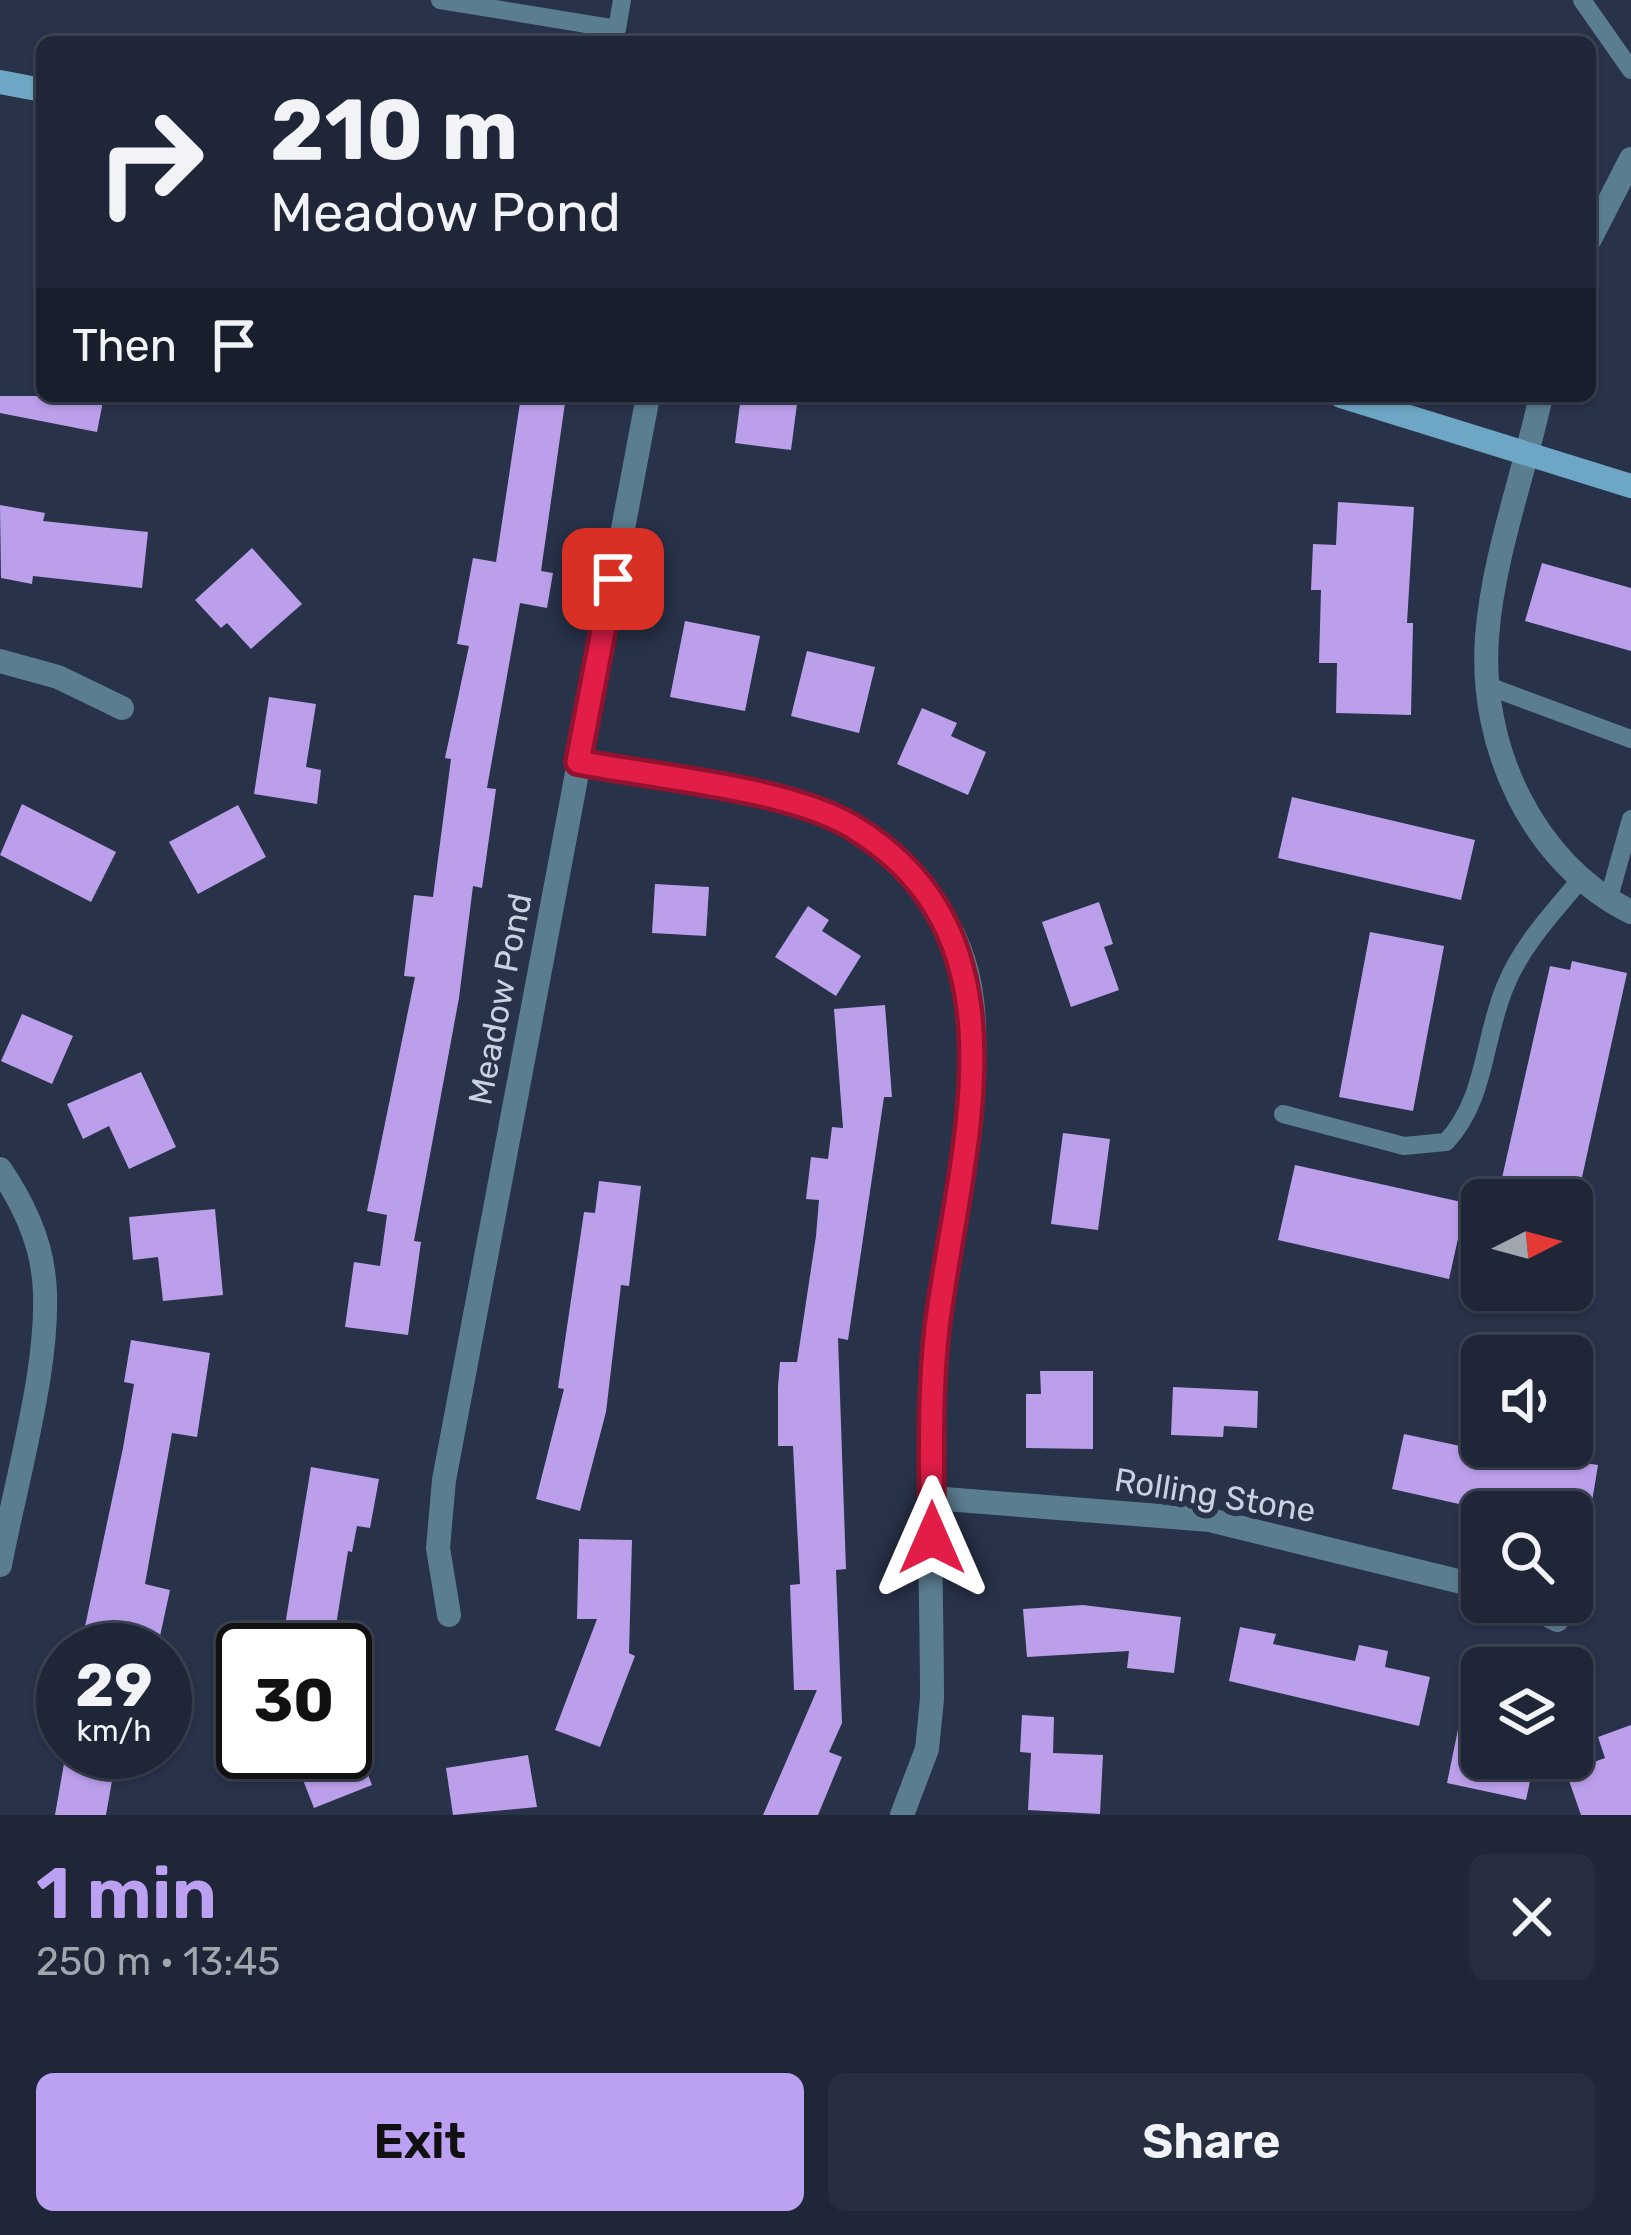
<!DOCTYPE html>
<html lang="en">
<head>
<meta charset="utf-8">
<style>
  :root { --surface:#1e2637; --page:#262e3f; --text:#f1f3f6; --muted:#a1a5ad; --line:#3c4352; --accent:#bca0f2 }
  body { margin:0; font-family:Rubik,sans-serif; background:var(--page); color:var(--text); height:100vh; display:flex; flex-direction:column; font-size:45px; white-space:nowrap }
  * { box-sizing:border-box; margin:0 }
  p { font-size:39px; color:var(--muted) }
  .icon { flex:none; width:66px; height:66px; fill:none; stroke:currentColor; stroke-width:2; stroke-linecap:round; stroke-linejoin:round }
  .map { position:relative; height:1815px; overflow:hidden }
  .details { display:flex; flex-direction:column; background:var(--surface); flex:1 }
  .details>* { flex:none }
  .banner { position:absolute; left:36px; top:36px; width:1560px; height:366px; border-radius:18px; box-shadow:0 3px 9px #0004,0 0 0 3px var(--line); background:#1e2637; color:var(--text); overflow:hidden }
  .needle { width:78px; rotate:84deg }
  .buttons { position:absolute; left:1461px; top:1179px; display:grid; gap:24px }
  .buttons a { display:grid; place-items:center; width:132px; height:132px; border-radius:18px; background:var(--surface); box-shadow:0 3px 9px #0004,0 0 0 3px var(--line); font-size:60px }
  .speed { position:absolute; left:36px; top:1623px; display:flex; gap:24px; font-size:60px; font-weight:700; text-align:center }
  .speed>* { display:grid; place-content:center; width:156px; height:156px; border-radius:50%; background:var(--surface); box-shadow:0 3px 9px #0004,0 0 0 3px var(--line); line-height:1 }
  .speed small { font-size:30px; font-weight:400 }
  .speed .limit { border:6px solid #111; border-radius:18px; background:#fff; color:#111 }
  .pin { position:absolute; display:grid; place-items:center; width:102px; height:102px; color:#fff; margin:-51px; border-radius:24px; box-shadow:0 6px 18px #0006 }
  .me { position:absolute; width:132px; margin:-66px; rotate:0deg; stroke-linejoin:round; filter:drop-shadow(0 0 9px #0008) }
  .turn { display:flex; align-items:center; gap:42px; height:252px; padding:0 36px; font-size:54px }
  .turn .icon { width:156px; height:156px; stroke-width:2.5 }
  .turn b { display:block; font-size:84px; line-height:102px }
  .then { display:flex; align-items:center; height:114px; padding:0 36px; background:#0003; gap:24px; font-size:45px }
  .round { display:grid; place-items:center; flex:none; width:126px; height:126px; border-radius:18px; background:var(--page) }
  .overview { display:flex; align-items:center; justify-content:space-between; height:204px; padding:0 36px }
  h1 { font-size:72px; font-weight:600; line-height:90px; color:var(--accent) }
  .cta { display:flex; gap:24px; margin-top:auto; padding:24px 36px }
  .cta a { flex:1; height:138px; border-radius:18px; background:var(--accent); color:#111; font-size:48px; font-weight:600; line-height:138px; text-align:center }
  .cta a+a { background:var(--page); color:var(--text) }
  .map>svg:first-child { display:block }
</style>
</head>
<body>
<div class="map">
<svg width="1631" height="1815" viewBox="0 0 1631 1815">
  <rect width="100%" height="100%" fill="#283249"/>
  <g fill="#bb9feb">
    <polygon points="0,396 104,396 97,432 0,413"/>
    <polygon points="521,396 566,396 541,571 553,573 547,608 520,603 487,788 496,789 482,888 473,886 459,998 414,1241 421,1242 408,1335 345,1327 354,1262 380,1266 387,1215 367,1211 415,977 404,976 414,895 433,897 451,759 445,758 469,646 457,644 473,558 496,562"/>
    <polygon points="741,396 798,396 791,450 735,443"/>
    <polygon points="1338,502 1414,507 1407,623 1413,623 1411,715 1336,713 1337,663 1319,663 1321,590 1311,590 1313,544 1336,545"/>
    <polygon points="0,505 45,513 43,521 148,532 142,588 33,576 32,584 1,578"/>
    <polygon points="252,548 302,604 251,649 227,623 221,628 195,600"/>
    <polygon points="1542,563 1631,588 1631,651 1525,621"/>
    <polygon points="685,621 760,636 745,711 670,697"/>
    <polygon points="807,651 875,667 859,733 791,716"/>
    <polygon points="269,697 316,704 306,767 321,770 317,804 254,794"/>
    <polygon points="922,708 957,723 951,736 986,752 968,795 897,764"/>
    <polygon points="1292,797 1475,840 1461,900 1278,858"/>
    <polygon points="22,804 116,852 91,902 0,855"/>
    <polygon points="238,805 266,857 198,894 169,842"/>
    <polygon points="655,884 709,887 706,936 652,933"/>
    <polygon points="1099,902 1113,944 1104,947 1119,990 1071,1007 1042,922"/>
    <polygon points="808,906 829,920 822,931 861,956 836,996 775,957"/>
    <polygon points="1370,932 1444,946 1413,1111 1339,1097"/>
    <polygon points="1572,961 1627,973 1577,1200 1497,1200 1550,966 1570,970"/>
    <polygon points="885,1005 892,1097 884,1097 848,1340 838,1338 846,1569 836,1570 842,1723 829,1752 842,1757 818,1815 763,1815 817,1690 794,1690 790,1585 800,1584 793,1446 778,1446 778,1387 780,1362 797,1362 816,1236 819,1200 806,1199 811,1157 828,1159 832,1127 843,1128 834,1009"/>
    <polygon points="22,1014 73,1036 52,1084 1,1061"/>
    <polygon points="141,1072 176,1147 129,1169 109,1126 83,1139 67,1104"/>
    <polygon points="1063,1133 1110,1139 1098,1230 1051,1224"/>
    <polygon points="1295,1165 1466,1203 1449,1279 1278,1240"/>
    <polygon points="599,1181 641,1186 629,1286 621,1285 606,1412 580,1511 536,1499 564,1389 558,1388 584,1212 595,1213"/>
    <polygon points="215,1209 223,1295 163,1301 158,1257 133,1260 129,1217"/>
    <polygon points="131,1340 210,1353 197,1437 172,1433 145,1584 170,1590 157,1650 80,1650 123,1448 134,1384 124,1382"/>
    <polygon points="1040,1371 1093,1371 1093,1449 1026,1448 1026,1394 1041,1394"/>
    <polygon points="1173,1387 1258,1391 1257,1428 1224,1426 1223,1437 1171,1435"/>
    <polygon points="1404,1434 1512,1457 1513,1452 1598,1465 1590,1514 1470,1496 1468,1506 1392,1489"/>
    <polygon points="311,1467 379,1479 370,1528 357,1526 352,1552 348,1551 332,1650 281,1650"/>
    <polygon points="579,1539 632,1540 629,1653 635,1656 600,1747 555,1730 597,1619 577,1619"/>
    <polygon points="1083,1605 1181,1617 1174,1673 1127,1668 1129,1651 1027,1657 1023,1609"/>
    <polygon points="1240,1627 1276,1634 1273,1644 1355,1661 1359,1645 1388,1651 1385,1667 1430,1677 1419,1726 1229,1681"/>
    <polygon points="347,1646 374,1715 345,1727 345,1646"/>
    <polygon points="1470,1671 1482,1673 1482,1758 1535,1758 1526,1800 1447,1783"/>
    <polygon points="1022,1715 1054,1717 1053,1753 1103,1755 1100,1814 1028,1810 1031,1753 1020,1752"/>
    <polygon points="1631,1725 1631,1815 1581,1815 1566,1772 1605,1758 1598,1737"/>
    <polygon points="66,1752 117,1752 106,1815 55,1815"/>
    <polygon points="292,1752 359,1752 372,1785 314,1808"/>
    <polygon points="528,1755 537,1807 453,1815 446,1768"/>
  </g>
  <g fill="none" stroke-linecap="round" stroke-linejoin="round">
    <g stroke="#5a7d90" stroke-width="18">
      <polyline points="440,0 617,29 622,0"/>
      <polyline points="1582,0 1631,70"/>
      <polyline points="1488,686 1631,739"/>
      <polyline points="1608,901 1631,819"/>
      <path d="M1283,1114L1404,1146L1446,1142C1486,1100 1483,1039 1505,987C1521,946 1552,914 1580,880"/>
    </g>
    <g stroke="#5a7d90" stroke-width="24">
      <polyline points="1590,239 1631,159"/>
      <path d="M1541,396C1524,475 1493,556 1487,637C1479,746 1532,863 1631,912"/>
      <polyline points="0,661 58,677 122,708"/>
      <path d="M578,762C655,777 787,788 852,827C915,863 964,927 972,1000C984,1102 946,1231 936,1335C925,1455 932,1578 932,1699L927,1749L902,1815"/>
      <path d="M0,1169C21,1200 38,1233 43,1271C55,1350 15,1484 0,1565"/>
      <polyline points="932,1498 1210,1520 1482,1587"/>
      <polyline points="1523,1602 1557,1620"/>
      <polyline points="449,1615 438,1548 444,1480 648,396"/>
    </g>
    <g stroke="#6da7c5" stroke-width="24">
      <polyline points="0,82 42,90"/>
      <polyline points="1341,396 1631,486"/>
    </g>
  </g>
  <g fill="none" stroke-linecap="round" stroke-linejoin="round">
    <g stroke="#92132f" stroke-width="30">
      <path id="route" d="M613,579L578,762C654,777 789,788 853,827C1037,938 958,1156 937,1328C929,1398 932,1469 932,1538"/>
    </g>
    <use href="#route" stroke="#e11d48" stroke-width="21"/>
  </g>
  <g text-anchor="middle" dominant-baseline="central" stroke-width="12" stroke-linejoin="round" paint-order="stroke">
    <g font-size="33" fill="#cad1e0" stroke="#283249">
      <text transform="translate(500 999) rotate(-79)">Meadow Pond</text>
      <text transform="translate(1215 1495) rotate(9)">Rolling Stone</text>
    </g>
  </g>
</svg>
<div class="buttons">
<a><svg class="needle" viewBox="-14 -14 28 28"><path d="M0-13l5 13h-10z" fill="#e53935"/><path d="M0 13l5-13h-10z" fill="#a1a5ad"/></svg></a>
<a><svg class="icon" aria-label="sound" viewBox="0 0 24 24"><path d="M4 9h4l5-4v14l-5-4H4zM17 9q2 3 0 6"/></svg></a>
<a><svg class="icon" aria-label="search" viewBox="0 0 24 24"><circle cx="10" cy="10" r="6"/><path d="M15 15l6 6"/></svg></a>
<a><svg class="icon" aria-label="layers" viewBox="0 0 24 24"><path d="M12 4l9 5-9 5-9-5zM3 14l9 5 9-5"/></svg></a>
</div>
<div class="speed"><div>29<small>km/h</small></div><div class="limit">30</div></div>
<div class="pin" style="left:613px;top:579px;background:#d93025"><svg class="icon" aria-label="arrive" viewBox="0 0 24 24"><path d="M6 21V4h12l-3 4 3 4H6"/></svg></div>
<svg class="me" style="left:932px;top:1538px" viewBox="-20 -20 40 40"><path d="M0-17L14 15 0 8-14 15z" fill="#e11d48" stroke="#fff" stroke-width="4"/></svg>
<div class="banner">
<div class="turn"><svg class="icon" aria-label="right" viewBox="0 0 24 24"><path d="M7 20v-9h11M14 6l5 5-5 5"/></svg><div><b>210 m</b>Meadow Pond</div></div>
<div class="then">Then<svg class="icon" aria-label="arrive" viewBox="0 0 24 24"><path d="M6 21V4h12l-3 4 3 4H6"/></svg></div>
</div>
</div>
<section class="details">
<div class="overview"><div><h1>1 min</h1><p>250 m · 13:45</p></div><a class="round"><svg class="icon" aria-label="close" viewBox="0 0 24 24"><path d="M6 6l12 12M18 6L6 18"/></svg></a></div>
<div class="cta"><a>Exit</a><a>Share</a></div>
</section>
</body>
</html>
